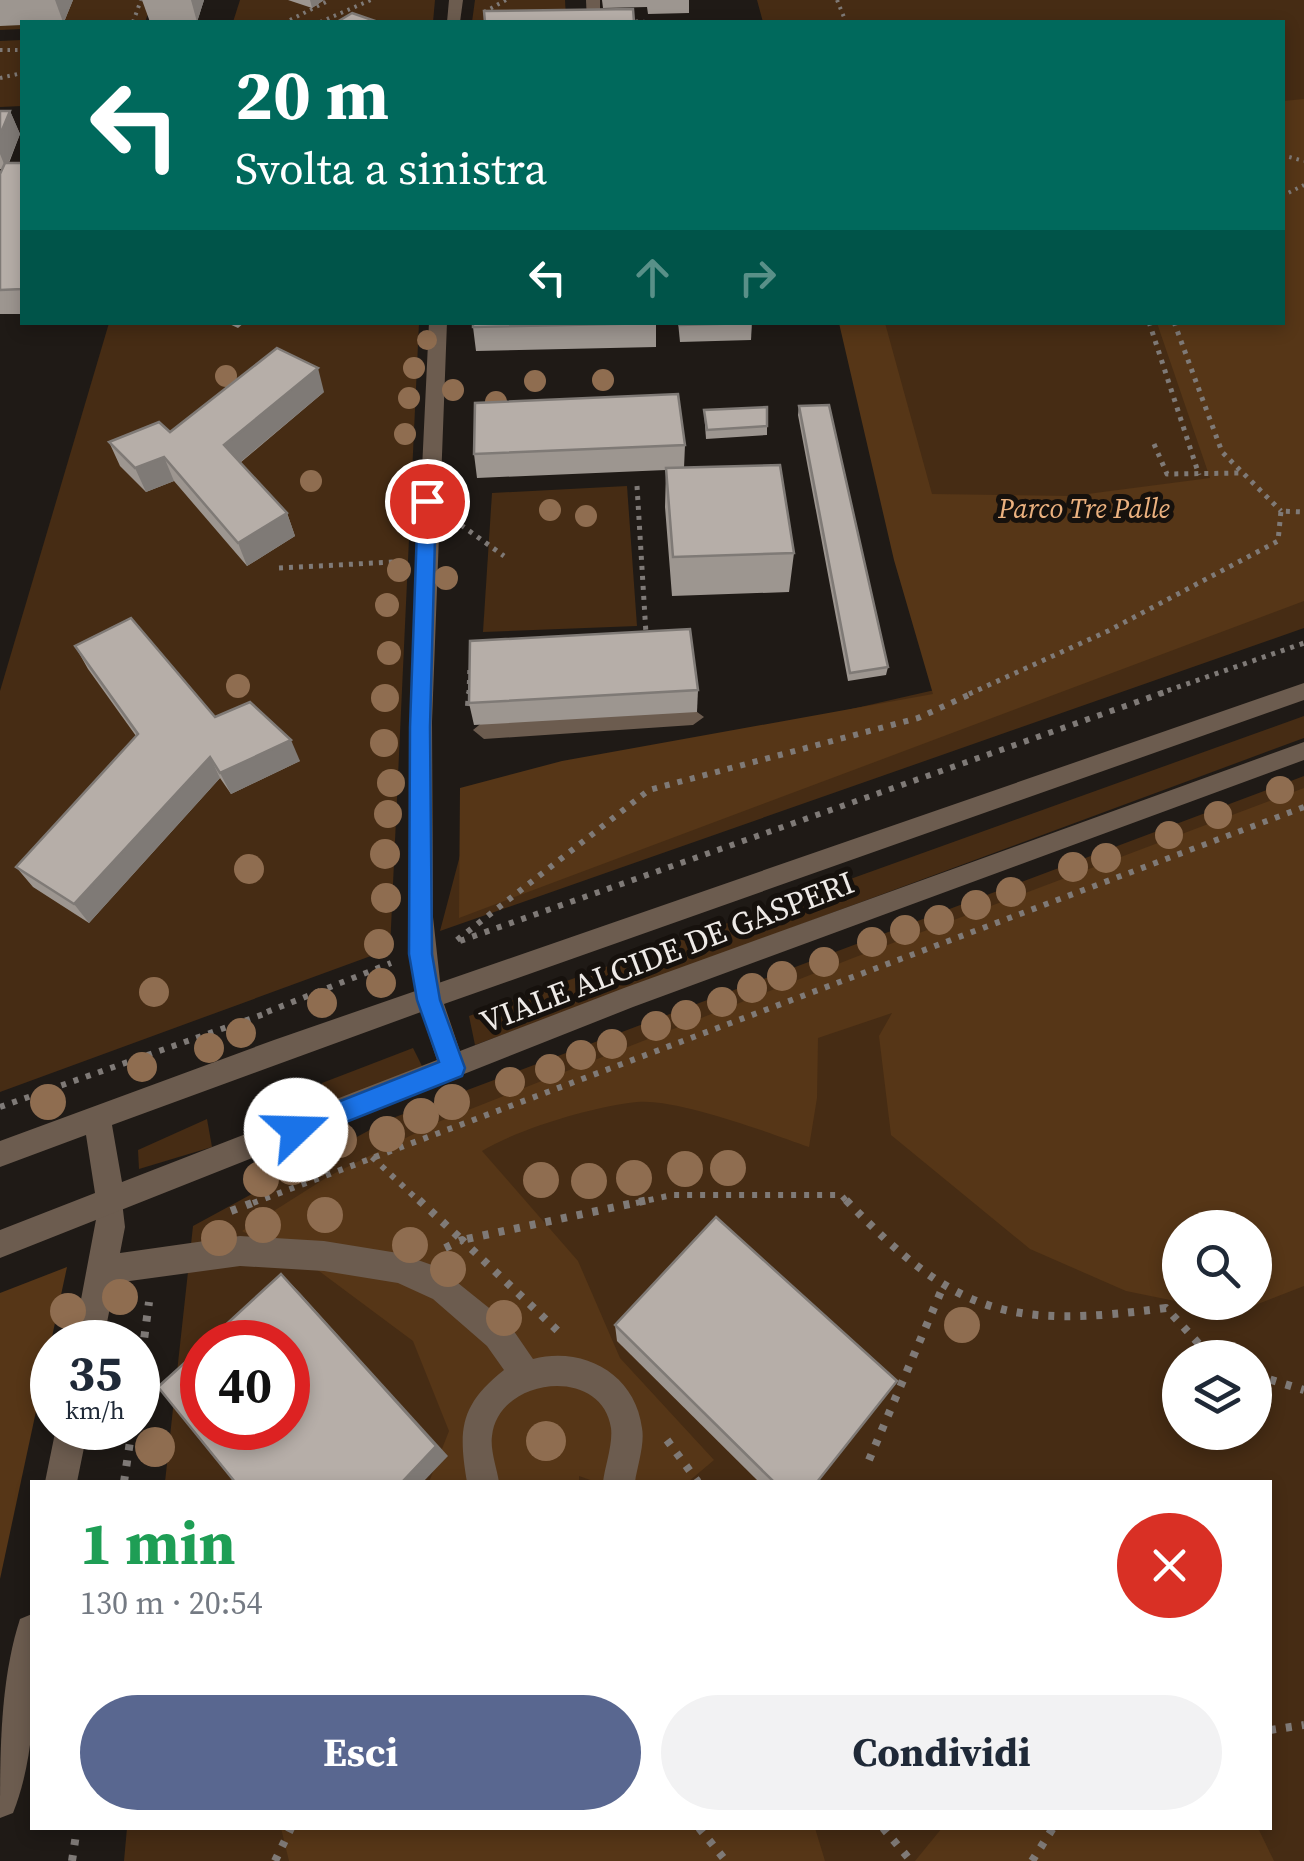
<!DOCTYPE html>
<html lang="it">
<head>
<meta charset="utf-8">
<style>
  :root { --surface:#fff; --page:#f2f2f3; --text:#1f2937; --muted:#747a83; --accent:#596790 }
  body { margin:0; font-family:"Source Serif 4",serif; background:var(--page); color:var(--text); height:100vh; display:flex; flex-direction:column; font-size:38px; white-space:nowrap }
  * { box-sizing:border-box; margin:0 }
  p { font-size:32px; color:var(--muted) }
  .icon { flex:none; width:55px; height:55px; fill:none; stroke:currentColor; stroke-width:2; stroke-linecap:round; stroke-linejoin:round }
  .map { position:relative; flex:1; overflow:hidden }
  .sheet { position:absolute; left:30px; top:1480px; width:1242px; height:350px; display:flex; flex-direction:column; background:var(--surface); border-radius:0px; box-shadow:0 5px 15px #0003 }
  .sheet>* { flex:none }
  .guide { position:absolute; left:20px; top:20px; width:1265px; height:305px; border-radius:0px; box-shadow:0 5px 15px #0003; background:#00695c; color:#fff; overflow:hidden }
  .controls { position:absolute; left:1162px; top:1210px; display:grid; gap:20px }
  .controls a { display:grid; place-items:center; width:110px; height:110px; border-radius:50%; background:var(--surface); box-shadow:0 5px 15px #0003; font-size:50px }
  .speed { position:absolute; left:30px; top:1320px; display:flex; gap:20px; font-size:50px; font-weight:700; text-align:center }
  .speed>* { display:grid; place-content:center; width:130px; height:130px; border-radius:50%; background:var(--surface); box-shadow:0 5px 15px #0003; line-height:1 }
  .speed small { font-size:25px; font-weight:400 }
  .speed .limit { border:15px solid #d22; background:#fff; color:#111 }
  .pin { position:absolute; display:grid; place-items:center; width:85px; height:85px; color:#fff; margin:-42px; border:5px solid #fff; border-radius:50%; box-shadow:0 2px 10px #0007 }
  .me { position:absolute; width:110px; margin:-55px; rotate:69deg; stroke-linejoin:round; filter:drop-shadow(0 0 8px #0008) }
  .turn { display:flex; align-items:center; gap:35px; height:210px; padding:0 50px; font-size:45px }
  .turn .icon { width:130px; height:130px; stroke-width:2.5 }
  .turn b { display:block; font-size:70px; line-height:85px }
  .lanes { display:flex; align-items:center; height:95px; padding:0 50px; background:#0003; justify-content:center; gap:50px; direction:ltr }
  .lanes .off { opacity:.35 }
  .round { display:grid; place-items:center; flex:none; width:105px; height:105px; border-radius:52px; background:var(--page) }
  .head { display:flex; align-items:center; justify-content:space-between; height:170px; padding:0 50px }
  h1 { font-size:60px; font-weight:700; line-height:75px; color:#1e9e55 }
  .button { display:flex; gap:20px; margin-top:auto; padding:20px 50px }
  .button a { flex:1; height:115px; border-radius:60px; background:var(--accent); color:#fff; font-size:40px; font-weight:700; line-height:115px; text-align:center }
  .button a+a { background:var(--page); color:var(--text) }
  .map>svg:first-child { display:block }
</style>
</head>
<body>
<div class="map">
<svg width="1304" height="1861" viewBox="0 0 1304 1861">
  <rect width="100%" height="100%" fill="#1f1a16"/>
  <g fill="#462c14" fill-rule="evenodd">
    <polygon points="0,0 153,0 145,22 22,22 22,29 0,30"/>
    <polygon points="240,0 435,0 433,22 233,22"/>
    <polygon points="475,0 565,0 566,19 472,22"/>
    <polygon points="757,0 1304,0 1304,628 440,931 476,795 939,689 842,323 1282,322 1282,22 763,22"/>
    <polygon points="22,40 22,106 0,107 0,41"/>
    <polygon points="109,323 419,323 390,949 0,1092 0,691"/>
    <polygon points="627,486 637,626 483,632 492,493"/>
    <polygon points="1304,716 1304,738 475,1045 469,1016"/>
    <path d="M1304,776V1861H124L127,1828H1270V1482H165L193,1226L390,1119ZM1180,1228H1255V1302H1180ZM202,1342H288V1428H202ZM1180,1358H1255V1432H1180Z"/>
    <polygon points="413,1048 422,1066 328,1104 322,1083"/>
    <polygon points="207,1119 212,1147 139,1169 138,1150"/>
  </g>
  <g fill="#563617">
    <polygon points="1304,99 1304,601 459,918 460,788 562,761 933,694 894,560 839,323 885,323 932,494 1072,496 1210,478 1157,323 1282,322 1283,101"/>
    <path d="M1304,788V1286L1232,1314L1180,1302H1255V1228H1180V1302L1126,1291L1030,1249L891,1135L879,1036L892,1013L818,1038L817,1098L809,1147C769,1133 677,1098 637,1102C595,1106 518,1129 482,1151L578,1261L620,1358L714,1460L688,1482H596L579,1476V1482H429L449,1431L413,1341L319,1271L242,1231L329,1176L438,1122L853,958Z"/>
    <polygon points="67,1267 0,1579 0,1293"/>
    <polygon points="281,1828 815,1828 825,1861 289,1861"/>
    <polygon points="942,1828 1258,1828 1274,1861 915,1861"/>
  </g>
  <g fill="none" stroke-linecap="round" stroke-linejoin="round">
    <g stroke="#7f7a77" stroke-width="4" stroke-dasharray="2.5 5" stroke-linecap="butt">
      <polyline points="837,0 846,22"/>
      <polyline points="484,12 506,0"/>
      <polyline points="290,20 330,0"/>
      <polyline points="628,21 647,22"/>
      <polyline points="133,22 141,0"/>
      <polyline points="320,22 371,0"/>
      <polyline points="0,50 22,50"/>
      <polyline points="0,78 22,73"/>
      <polyline points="1282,155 1304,161"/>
      <polyline points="1282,196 1304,185"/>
    </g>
    <g stroke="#7f7a77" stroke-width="5" stroke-dasharray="4 6" stroke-linecap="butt">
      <polyline points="1149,322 1199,475"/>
      <polyline points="1174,322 1222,452 1281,511"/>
      <polyline points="1154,444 1167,474 1243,473"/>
      <polyline points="637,486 646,634 641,635"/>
      <polyline points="461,525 504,556"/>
      <polyline points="279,568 394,562"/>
      <polyline points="469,694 470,664"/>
      <polyline points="969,694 1108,631 1278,541 1281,511 1304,512"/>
      <polyline points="1158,694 1304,643"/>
    </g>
    <g stroke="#7f7a77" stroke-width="6" stroke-dasharray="5 8" stroke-linecap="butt">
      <polyline points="468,706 469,692"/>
      <polyline points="457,940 649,790 918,718 975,692"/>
      <polyline points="460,941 1165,692"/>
      <polyline points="267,1012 391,963"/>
      <polyline points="0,1107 267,1013"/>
      <polyline points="372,1157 421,1203"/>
      <polyline points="253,1203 1304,807"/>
      <polyline points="636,1203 672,1195 841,1195 848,1203"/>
    </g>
    <g stroke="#7f7a77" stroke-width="8" stroke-dasharray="6 10" stroke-linecap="butt">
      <polyline points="419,1200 462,1240 648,1200"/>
      <path d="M846,1200C957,1316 1009,1329 1166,1308L1212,1358"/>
      <polyline points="231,1211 260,1200"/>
      <polyline points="445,1248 462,1240 559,1332"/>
      <polyline points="1255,1375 1304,1390"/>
      <polyline points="138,1385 149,1302"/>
      <polyline points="667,1440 698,1482"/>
      <polyline points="869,1460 942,1289"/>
      <polyline points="124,1482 132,1428"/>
      <polyline points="1270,1730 1304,1725"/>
      <polyline points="699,1828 726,1861"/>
      <polyline points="883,1828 911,1861"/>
      <polyline points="72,1861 77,1828"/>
      <polyline points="275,1861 291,1828"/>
      <polyline points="1032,1861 1053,1828"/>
    </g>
    <g fill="#6c5c4f" fill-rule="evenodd">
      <polygon points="586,0 600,0 600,22 587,22"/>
      <polygon points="693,709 704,717 693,725 484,739 473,730 484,721"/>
    </g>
    <g fill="#6c5c4f" fill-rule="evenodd">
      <polygon points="449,0 463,0 460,22 447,22"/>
      <polygon points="429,322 447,322 432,722 433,917 442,999 438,1007 429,1010 420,1007 416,999 409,917 410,722"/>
      <path d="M111,1189L121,1193L125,1227L120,1253L240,1236L324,1241L398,1253L432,1265L453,1279L509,1324L533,1359C584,1346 635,1374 642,1428C645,1444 637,1467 635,1482H603C605,1466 613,1444 611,1428C602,1365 498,1377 492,1436C490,1450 497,1469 499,1482H467C458,1429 460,1405 504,1370L487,1346L433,1299L398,1283L324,1271L240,1266L115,1283L103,1342H73L101,1193Z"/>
      <polygon points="56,1428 88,1428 77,1482 45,1482"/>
      <path d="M32,1614C36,1677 37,1753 13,1813L0,1818C0,1752 0,1681 20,1619Z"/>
    </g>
    <path fill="#6c5c4f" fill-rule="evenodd" d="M1304,683V700L444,1004L460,1051L624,988L1304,742V760L633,1007L0,1258V1230L95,1193L86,1135L0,1167V1141L274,1040ZM421,1012L437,1060L122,1182L112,1125Z"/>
  </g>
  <g fill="#8f6d50">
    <circle cx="427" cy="340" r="10"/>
    <circle cx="414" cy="368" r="11"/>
    <circle cx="226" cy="376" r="11"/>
    <circle cx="603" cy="380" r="11"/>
    <circle cx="535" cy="381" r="11"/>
    <circle cx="453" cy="390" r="11"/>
    <circle cx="409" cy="398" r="11"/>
    <circle cx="496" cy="402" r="11"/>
    <circle cx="405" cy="434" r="11"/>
    <circle cx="311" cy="481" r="11"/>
    <circle cx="402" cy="491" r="11"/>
    <circle cx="550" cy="510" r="11"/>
    <circle cx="586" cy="516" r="11"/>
    <circle cx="451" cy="518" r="11"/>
    <circle cx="399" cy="570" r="12"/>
    <circle cx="446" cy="578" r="12"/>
    <circle cx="387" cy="605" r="12"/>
    <circle cx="389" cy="653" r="12"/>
    <circle cx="238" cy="686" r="12"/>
    <circle cx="385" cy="698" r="14"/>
    <circle cx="384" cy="743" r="14"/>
    <circle cx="391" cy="783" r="14"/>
    <circle cx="1280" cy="790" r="14"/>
    <circle cx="388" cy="814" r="14"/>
    <circle cx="1218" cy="815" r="14"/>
    <circle cx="1169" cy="835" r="14"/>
    <circle cx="385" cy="854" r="15"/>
    <circle cx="1106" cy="858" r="15"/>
    <circle cx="1073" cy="867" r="15"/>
    <circle cx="249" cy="869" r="15"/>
    <circle cx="1011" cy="892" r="15"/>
    <circle cx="386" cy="898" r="15"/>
    <circle cx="976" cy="905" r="15"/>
    <circle cx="939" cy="920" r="15"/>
    <circle cx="905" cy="930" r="15"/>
    <circle cx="872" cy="942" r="15"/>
    <circle cx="379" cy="944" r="15"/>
    <circle cx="824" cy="962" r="15"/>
    <circle cx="782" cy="976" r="15"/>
    <circle cx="381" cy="983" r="15"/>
    <circle cx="752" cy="988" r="15"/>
    <circle cx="154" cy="992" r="15"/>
    <circle cx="722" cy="1002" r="15"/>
    <circle cx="322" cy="1003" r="15"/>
    <circle cx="686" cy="1015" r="15"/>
    <circle cx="656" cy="1026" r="15"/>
    <circle cx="241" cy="1033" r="15"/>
    <circle cx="612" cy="1044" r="15"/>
    <circle cx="209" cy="1048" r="15"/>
    <circle cx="581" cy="1055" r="15"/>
    <circle cx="142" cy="1067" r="15"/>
    <circle cx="550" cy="1069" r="15"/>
    <circle cx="510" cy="1082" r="15"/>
    <circle cx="48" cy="1102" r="18"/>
    <circle cx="452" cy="1102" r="18"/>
    <circle cx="421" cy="1116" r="18"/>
    <circle cx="387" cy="1134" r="18"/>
    <circle cx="339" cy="1140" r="18"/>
    <circle cx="292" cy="1167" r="18"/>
    <circle cx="728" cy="1168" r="18"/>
    <circle cx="685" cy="1169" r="18"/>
    <circle cx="634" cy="1178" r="18"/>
    <circle cx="261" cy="1179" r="18"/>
    <circle cx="541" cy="1180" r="18"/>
    <circle cx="589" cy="1181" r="18"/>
    <circle cx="325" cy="1215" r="18"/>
    <circle cx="263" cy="1225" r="18"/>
    <circle cx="219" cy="1238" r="18"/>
    <circle cx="410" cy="1245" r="18"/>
    <circle cx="448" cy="1269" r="18"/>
    <circle cx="120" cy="1297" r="18"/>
    <circle cx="68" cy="1311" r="18"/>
    <circle cx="504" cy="1318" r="18"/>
    <circle cx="962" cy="1325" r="18"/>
    <circle cx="546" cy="1441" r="20"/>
    <circle cx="155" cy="1447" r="20"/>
  </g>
  <g fill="#9d9690">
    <polygon points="0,0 73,0 64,22 22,22 22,25 0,26"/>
    <polygon points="142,0 204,0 197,22 150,22"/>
    <polygon points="288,0 324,0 312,8"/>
    <polygon points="602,0 689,0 689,13 648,14 647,7 603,8"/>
    <polygon points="0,111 10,111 20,134 9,163 22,163 22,314 0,314 0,174 2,169 0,169"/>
    <polygon points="225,322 245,322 238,328"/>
    <polygon points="656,322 656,347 476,351 473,327"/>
    <polygon points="678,322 752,322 751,340 680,342"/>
    <polygon points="324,392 240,463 287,513 295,536 247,566 174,481 146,492 120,466 109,442 170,432"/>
    <polygon points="799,406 888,667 886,675 848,681 798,415"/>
    <polygon points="704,410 767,426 767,435 706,439"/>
    <polygon points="685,445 684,468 794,553 789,592 672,596 665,507 666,470 477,478 474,454"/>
    <polygon points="75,646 300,761 231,794 220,778 89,923 33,887 16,867 136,736 88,669"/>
    <polygon points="698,690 697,712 474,725 469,703"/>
    <polygon points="615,1325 817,1482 759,1482 617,1341"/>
  </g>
  <g fill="#7f7a76">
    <polygon points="55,0 73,0 64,22 63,22"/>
    <polygon points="191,0 204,0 197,22"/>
    <polygon points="310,0 324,0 312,8"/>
    <polygon points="10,111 20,134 6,169 0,154 0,135"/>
    <polygon points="318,368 324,392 232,469 224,445"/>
    <polygon points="164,457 174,481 146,492 135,468"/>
    <polygon points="287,513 295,536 247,566 238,543"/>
    <polygon points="291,740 300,761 231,794 220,773"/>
    <polygon points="210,757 220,778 89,923 74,904"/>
    <polygon points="281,1274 300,1293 448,1456 423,1482 402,1482"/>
  </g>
  <g fill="#b6aea8" stroke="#7f7a76" stroke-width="2.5">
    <polygon points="633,9 634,22 485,22 484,11"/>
    <polygon points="352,13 378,22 337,22"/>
    <polygon points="0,111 10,111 0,135"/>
    <polygon points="5,163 22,163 22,289 0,290 0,174"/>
    <polygon points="473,322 656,322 657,323 473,327"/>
    <polygon points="680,322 752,322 752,323 680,325"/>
    <polygon points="277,348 318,368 224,445 287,513 238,543 164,457 135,468 109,442 159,422 170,432"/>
    <polygon points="678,394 685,445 474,454 475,403"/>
    <polygon points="829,405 888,667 850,673 799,406"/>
    <polygon points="767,407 767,426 707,430 704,410"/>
    <polygon points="780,465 794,553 673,557 666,468"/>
    <polygon points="131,618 215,717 250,702 291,740 220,773 210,757 74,904 16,867 138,734 75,646"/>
    <polygon points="690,629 698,690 469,703 470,641"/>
    <polygon points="716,1217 897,1381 817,1482 774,1482 615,1325"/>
    <polygon points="281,1274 436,1446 402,1482 235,1482 158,1387 202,1347 202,1428 288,1428 288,1342 207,1342"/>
  </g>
  <polygon fill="#1a73e8" stroke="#114b97" stroke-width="2.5" points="427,495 436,501 430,727 432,954 440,1000 465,1068 462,1076 296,1142 287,1138 283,1130 287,1122 439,1062 417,1000 409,954 410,727 418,501"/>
  <g text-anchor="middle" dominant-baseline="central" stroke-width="10" stroke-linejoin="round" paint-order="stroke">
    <g font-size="28" font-style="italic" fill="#ebb17f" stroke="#16110d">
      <text x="1084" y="508">Parco Tre Palle</text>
    </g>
    <g font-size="32" fill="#eeeae7" stroke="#16110d">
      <text transform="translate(667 952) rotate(-21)">VIALE ALCIDE DE GASPERI</text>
    </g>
  </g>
</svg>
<div class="controls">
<a><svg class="icon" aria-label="search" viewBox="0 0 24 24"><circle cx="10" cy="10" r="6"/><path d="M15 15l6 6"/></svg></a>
<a><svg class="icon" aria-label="layers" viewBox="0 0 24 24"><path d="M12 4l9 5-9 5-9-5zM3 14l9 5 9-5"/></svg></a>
</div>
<div class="speed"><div>35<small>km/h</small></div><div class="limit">40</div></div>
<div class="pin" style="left:427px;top:501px;background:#d93025"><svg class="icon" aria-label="arrive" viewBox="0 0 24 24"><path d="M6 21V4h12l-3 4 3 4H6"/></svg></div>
<svg class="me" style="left:296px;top:1130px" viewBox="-20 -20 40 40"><circle r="19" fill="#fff"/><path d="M0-13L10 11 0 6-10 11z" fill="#1a73e8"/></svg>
<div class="guide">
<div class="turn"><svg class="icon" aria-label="left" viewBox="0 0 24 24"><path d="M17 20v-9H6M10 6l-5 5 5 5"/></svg><div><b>20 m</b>Svolta a sinistra</div></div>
<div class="lanes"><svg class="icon" aria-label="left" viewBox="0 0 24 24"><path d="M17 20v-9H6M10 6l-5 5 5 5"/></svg><svg class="icon off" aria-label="ahead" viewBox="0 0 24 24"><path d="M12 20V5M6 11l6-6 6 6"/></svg><svg class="icon off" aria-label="right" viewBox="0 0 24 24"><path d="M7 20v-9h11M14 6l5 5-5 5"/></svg></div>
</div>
<section class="sheet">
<div class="head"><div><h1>1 min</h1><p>130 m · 20:54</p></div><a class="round" style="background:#d93025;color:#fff"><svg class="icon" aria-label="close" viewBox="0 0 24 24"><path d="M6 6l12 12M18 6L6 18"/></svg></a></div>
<div class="button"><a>Esci</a><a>Condividi</a></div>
</section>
</div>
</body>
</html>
